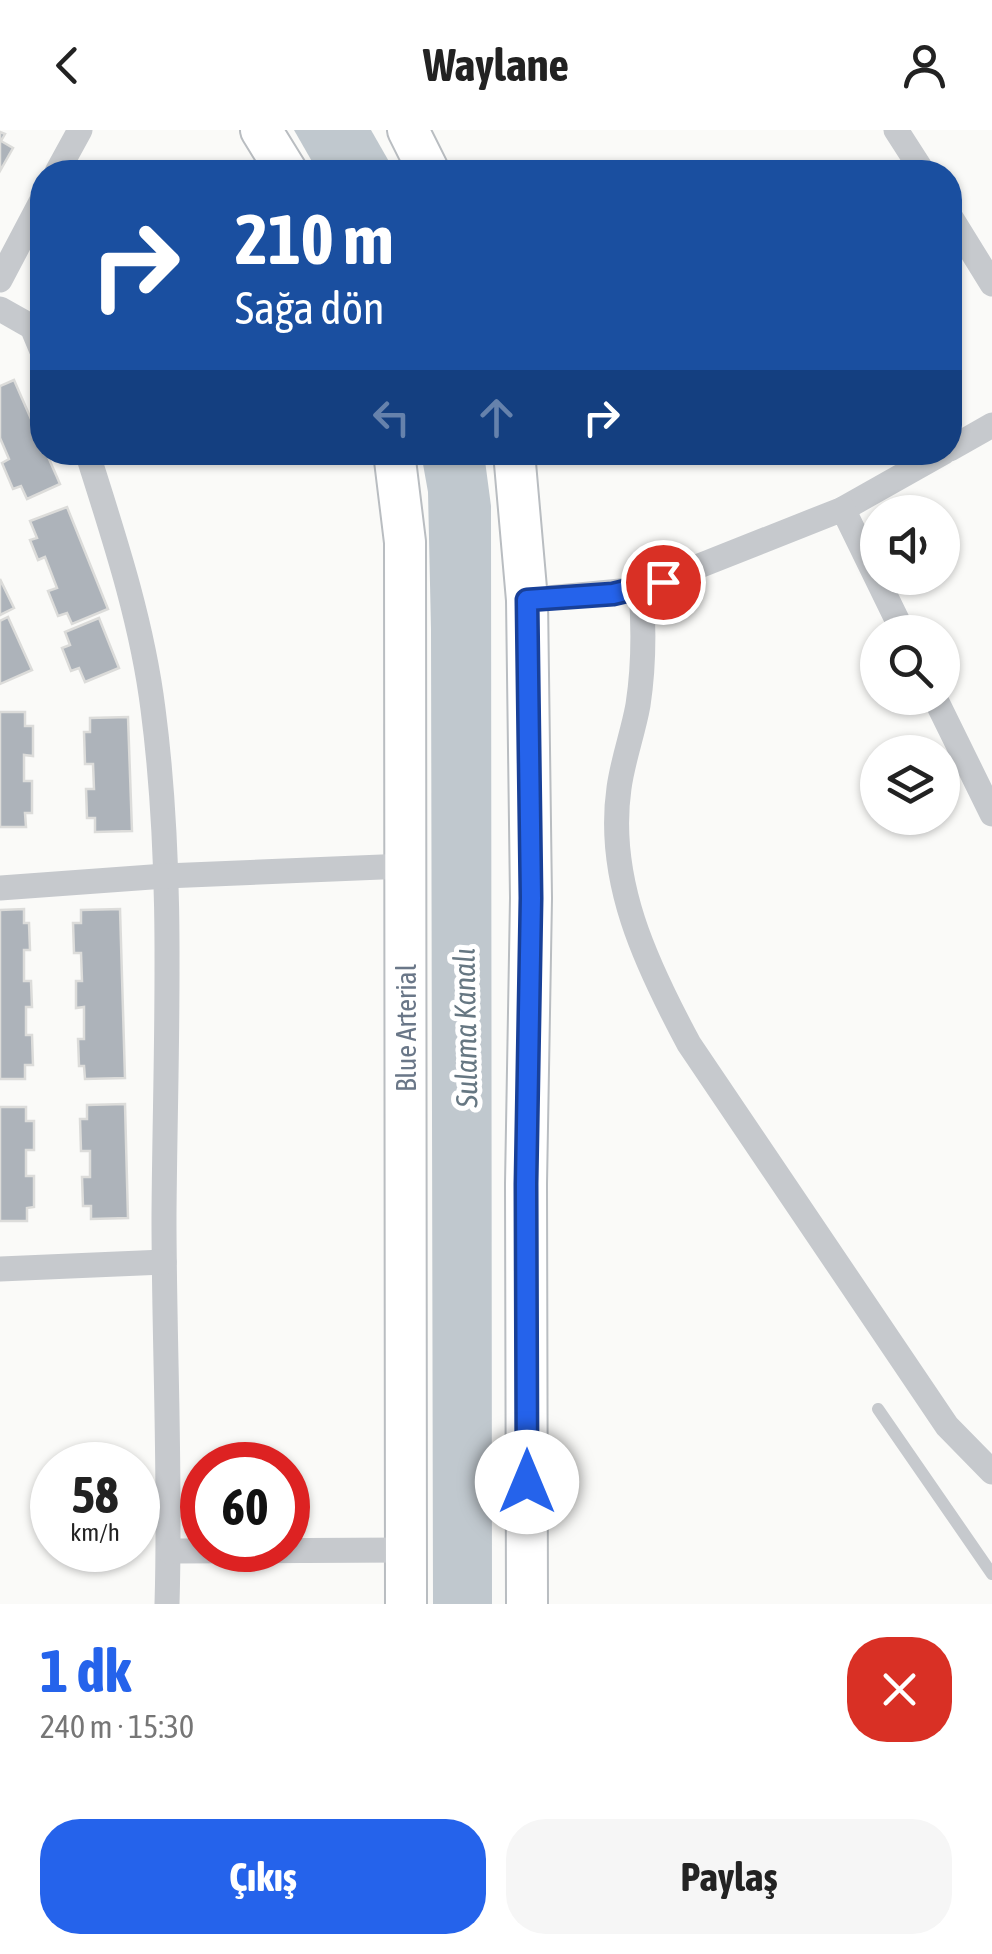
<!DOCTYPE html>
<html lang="tr">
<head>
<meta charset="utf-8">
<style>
  :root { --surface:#fff; --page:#f6f6f6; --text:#222; --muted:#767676; --accent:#2563eb }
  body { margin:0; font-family:"Asap Condensed",sans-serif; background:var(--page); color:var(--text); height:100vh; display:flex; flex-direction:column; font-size:38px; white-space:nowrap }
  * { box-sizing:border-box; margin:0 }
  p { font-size:32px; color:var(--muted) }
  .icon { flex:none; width:55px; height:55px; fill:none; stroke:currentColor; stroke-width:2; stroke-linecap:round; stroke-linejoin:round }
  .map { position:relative; height:1474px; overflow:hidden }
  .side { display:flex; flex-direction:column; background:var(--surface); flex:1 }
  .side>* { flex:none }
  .guide { position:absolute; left:30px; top:30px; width:932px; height:305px; border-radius:40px; box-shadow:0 2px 8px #0004; background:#1a4fa0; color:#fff; overflow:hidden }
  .tools { position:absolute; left:860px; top:365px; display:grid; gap:20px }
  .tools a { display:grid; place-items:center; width:100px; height:100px; border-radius:50%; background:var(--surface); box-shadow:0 2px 8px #0004; font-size:50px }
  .speed { position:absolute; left:30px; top:1312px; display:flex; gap:20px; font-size:50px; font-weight:700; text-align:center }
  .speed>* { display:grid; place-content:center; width:130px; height:130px; border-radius:50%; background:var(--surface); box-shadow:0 2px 8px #0004; line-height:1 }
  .speed small { font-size:25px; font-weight:400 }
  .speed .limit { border:15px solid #d22; background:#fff; color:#111 }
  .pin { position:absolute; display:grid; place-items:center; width:85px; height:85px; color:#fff; margin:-42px; border:5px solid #fff; border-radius:50%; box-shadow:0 2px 10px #0007 }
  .me { position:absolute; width:110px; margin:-55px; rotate:0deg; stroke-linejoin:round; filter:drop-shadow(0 0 8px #0008) }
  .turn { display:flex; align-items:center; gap:35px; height:210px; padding:0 40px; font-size:45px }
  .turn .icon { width:130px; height:130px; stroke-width:2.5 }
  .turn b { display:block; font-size:70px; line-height:85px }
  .lanes { display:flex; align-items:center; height:95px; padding:0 40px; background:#0003; justify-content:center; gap:50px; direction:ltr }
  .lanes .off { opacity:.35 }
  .round { display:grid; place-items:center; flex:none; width:105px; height:105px; border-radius:40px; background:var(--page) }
  .head { display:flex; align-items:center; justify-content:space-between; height:170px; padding:0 40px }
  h1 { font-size:60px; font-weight:700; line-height:75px; color:var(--accent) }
  .action { display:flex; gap:20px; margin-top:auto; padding:20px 40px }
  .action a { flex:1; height:115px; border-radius:40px; background:var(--accent); color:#fff; font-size:40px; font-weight:700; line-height:115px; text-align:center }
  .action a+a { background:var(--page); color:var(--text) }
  header { display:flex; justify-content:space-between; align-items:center; height:130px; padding:0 40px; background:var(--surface); font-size:45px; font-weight:700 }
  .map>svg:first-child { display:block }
</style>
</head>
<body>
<header><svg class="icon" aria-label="back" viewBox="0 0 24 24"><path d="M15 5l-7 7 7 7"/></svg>Waylane<svg class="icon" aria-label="person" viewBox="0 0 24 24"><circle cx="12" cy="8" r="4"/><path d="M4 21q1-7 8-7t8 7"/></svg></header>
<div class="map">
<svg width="992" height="1474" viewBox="0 0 992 1474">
  <rect width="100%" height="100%" fill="#fafaf8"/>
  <g fill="#c0c8ce">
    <polygon points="294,0 371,0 395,42 318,42"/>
    <polygon points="421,323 484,323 491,376 492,1474 433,1474 431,499 428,362"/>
  </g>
  <g fill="#adb3ba" stroke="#dcdcda" stroke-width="2.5">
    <polygon points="0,2 5,4 1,11 13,18 0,41"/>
    <polygon points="14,250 42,314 42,322 46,322 60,354 27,369 21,356 13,359 2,333 9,329 0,308 0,256"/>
    <polygon points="67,377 108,479 72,494 67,483 58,486 48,461 57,458 45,427 38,430 30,410 37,408 30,391"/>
    <polygon points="0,449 14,478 0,485"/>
    <polygon points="8,487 32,540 0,554 0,491"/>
    <polygon points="99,488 119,538 85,552 79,538 71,541 62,518 70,515 65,502"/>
    <polygon points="0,582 25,582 25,596 33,596 33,626 24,625 24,651 32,651 32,683 25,683 26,697 0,697"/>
    <polygon points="128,587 132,701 95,702 95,688 87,688 86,659 94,659 93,634 85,634 84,602 90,602 90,588"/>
    <polygon points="24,779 24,793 29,793 30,820 24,820 24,851 31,851 32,877 26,877 26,905 32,905 33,935 25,935 25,949 0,949 0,780"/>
    <polygon points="120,779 125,948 85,949 84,936 79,936 78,909 84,909 84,877 76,878 76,851 82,851 81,823 74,823 73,793 81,793 81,780"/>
    <polygon points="125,974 128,1088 91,1089 91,1076 83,1076 82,1047 90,1047 90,1021 81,1021 80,989 87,989 87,975"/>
    <polygon points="0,977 26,977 26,991 34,991 34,1020 26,1020 26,1046 34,1046 34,1077 27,1078 27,1091 0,1091"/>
  </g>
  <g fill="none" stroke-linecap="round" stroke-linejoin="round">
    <g stroke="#b9bdc1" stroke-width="44">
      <g id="primary">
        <polyline points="261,0 287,42"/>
        <polyline points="408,0 429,42"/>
        <polyline points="394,322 405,412 406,1474"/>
        <polyline points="514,322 527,470 531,768 526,1054 527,1474"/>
      </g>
    </g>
    <polyline stroke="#c6c9cd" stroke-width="12" points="878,1279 992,1444"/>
    <g stroke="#c6c9cd" stroke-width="25">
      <polyline points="896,0 923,42"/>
      <polyline points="57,42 80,0"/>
      <polyline points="950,86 992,154"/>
      <polyline points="0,150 42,70"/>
      <polyline points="0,179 32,197 42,221"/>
      <polyline points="950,319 992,295"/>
      <path d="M87,322C114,407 142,491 153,579C175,747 165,919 164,1087C164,1216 171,1345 167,1474"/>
      <polyline points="843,379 944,322"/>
      <path d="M641,459C644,498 644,536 638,575C633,603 623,629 619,658C606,750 646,834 689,914L947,1296L992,1342"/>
      <polyline points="527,470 641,459 843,379 903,502"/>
      <polyline points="935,568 992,684"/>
      <polyline points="0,758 165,746 406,736"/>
      <polyline points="0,1139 164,1132"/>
      <polyline points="169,1421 406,1420"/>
    </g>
    <use href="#primary" stroke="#fff" stroke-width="40"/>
  </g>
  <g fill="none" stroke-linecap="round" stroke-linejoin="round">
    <g stroke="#184099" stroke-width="25">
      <polyline id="route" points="527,1352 526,1054 531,768 527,470 613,464 663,452"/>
    </g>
    <use href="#route" stroke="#2563eb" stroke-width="18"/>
  </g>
  <g text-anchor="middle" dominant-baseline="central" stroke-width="10" stroke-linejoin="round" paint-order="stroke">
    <g font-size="28" fill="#6a7788" stroke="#fff">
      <text transform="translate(406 898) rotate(-90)">Blue Arterial</text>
    </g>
    <g font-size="30" font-style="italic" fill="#667782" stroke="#fff">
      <text transform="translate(465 898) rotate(-91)">Sulama Kanalı</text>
    </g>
  </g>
</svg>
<div class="tools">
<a><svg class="icon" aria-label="sound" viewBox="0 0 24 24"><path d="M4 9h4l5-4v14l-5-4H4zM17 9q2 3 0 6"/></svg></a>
<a><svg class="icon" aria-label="search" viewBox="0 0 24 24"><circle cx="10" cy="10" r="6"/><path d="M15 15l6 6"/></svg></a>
<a><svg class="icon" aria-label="layers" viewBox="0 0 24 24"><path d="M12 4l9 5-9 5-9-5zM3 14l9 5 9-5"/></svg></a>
</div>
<div class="speed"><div>58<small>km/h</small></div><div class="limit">60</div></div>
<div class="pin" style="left:663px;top:452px;background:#d93025"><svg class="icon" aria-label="arrive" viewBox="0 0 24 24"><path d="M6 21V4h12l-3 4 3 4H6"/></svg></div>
<svg class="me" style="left:527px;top:1352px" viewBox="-20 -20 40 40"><circle r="19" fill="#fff"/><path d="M0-13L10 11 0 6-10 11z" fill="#2563eb"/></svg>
<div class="guide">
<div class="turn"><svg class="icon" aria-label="right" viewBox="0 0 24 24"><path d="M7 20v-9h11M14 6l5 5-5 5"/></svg><div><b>210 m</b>Sağa dön</div></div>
<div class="lanes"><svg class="icon off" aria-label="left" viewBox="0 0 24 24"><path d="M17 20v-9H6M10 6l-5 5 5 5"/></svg><svg class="icon off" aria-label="ahead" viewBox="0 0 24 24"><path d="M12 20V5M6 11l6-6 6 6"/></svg><svg class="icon" aria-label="right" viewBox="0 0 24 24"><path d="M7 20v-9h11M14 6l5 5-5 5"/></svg></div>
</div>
</div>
<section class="side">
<div class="head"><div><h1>1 dk</h1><p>240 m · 15:30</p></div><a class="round" style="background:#d93025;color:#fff"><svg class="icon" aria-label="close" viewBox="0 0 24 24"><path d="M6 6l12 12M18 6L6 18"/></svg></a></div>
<div class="action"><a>Çıkış</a><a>Paylaş</a></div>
</section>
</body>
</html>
